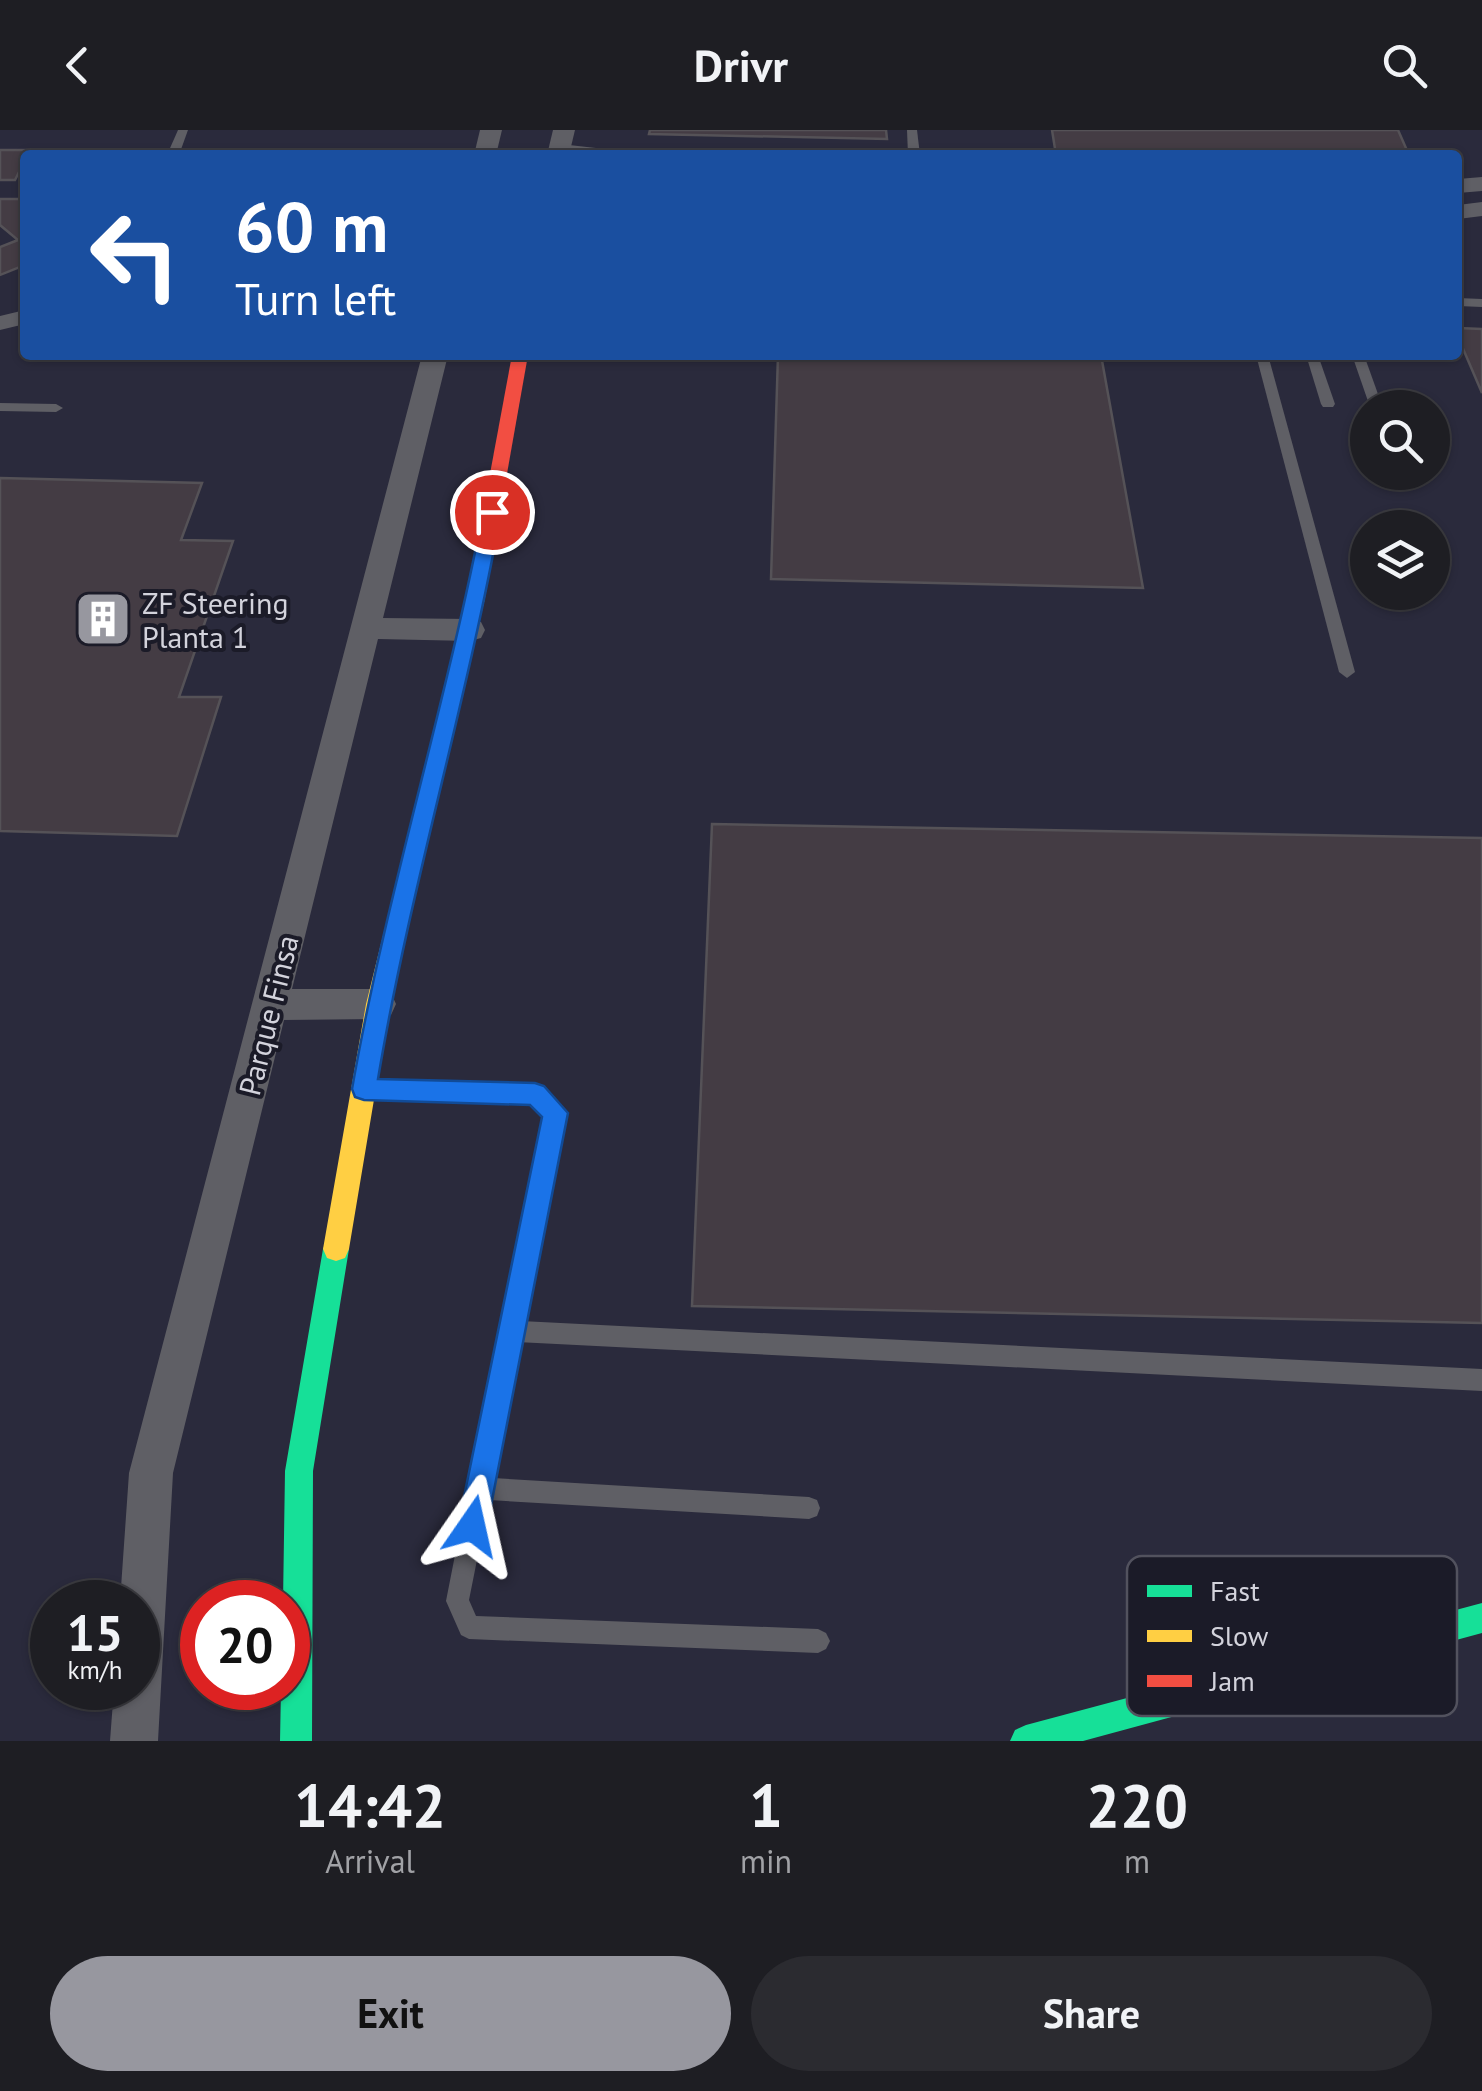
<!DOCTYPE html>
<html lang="en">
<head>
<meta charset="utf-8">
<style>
  :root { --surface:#1e1e23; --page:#2b2b30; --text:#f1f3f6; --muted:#a1a2a6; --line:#3c3c41; --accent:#97979f }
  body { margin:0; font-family:"PT Sans",sans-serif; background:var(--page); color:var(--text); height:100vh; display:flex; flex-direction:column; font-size:38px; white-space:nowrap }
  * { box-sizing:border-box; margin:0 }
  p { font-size:32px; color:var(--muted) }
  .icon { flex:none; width:55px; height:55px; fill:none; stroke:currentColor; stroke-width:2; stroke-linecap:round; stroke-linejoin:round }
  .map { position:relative; height:1611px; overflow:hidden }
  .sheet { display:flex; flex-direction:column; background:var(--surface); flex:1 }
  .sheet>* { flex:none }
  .top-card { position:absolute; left:20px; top:20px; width:1442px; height:210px; border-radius:10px; box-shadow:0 2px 8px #0004,0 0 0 2px var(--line); background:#1a4fa0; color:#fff; overflow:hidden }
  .fabs { position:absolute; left:1350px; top:260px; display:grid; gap:20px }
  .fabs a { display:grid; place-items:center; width:100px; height:100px; border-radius:50%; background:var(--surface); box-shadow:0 2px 8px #0004,0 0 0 2px var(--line); font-size:50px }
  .speed { position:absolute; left:30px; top:1450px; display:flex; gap:20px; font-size:50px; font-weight:700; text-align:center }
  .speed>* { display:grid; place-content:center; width:130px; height:130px; border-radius:50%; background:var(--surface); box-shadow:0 2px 8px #0004,0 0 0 2px var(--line); line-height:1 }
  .speed small { font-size:25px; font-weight:400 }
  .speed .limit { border:15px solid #d22; background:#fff; color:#111 }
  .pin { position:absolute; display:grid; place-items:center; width:85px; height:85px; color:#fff; margin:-42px; border:5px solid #fff; border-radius:50%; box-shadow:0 2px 10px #0007 }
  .me { position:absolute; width:110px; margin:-55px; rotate:11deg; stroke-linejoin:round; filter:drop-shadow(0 0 8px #0008) }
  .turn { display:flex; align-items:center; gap:35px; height:210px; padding:0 50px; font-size:45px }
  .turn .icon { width:130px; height:130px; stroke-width:2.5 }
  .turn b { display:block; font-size:70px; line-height:85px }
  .eta { display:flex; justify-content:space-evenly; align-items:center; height:170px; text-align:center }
  .eta b { font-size:60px; font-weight:700; line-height:70px }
  .cta { display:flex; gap:20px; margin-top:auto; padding:20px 50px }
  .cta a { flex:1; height:115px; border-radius:60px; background:var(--accent); color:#111; font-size:40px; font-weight:700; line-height:115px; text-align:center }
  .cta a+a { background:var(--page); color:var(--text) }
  header { display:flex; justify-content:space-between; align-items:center; height:130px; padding:0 50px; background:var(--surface); font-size:45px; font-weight:700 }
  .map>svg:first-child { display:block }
</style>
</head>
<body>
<header><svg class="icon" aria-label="back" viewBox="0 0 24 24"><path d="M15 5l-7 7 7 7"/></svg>Drivr<svg class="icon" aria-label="search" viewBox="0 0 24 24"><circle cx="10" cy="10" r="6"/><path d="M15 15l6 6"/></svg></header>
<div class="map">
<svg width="1482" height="1611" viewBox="0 0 1482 1611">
  <rect width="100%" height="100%" fill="#28282f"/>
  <path fill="#2a2a3c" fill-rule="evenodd" d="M0,0H1482V1611H0ZM25,25H1458V225H25ZM1368,278H1432V342H1368ZM1368,398H1432V462H1368ZM52,1472H138V1558H52ZM202,1472H288V1558H202Z"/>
  <g fill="#443c44" stroke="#555257" stroke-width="2.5">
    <polygon points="650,0 886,0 887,9 649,4"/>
    <polygon points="1052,0 1398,0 1409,25 1056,25"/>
    <polygon points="0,20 30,20 15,50 0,50"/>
    <polygon points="0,69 25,69 25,135 0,145 0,117 18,110 0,95"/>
    <polygon points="1458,198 1482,199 1482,263 1458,207"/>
    <polygon points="778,225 1101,225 1143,458 771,449"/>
    <polygon points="0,348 202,353 181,410 233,411 179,567 221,567 177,706 0,701"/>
    <polygon points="712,694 1482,708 1482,1193 692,1176"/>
  </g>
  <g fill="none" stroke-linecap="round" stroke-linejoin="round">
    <g fill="#5f5f65" fill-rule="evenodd">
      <polygon points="178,0 188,0 179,25 167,25"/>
      <polygon points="907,0 917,0 920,25 908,25"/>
      <polygon points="560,14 632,22 638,25 602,25 556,19 555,17"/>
      <polygon points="486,19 490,20 490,24 412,25 418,22"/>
      <polygon points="1458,168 1482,169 1482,177 1458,176"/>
      <polygon points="1256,225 1268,225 1355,542 1347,548 1339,542"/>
      <polygon points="1306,225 1318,225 1335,274 1333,277 1323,277 1321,274"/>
      <polygon points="1352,225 1364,225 1383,278 1370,277"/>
      <polygon points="0,273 56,274 63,278 56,282 0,281"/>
      <polygon points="369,951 535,956 563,977 565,983 521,1191 1482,1239 1482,1261 517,1212 493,1348 809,1367 817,1370 820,1378 817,1386 809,1389 489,1370 469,1470 476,1486 818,1499 826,1503 830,1511 826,1519 818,1523 469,1509 461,1505 446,1471 499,1201 546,986 531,972 369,967 362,965 360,959 362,953"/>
    </g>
    <g fill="#5f5f65" fill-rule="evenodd">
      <polygon points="480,0 502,0 496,25 474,25"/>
      <polygon points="553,0 575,0 569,25 547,25"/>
      <polygon points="1482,47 1482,61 1458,63 1458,49"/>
      <polygon points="1482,72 1482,86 1458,89 1458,75"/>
      <polygon points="25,180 25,194 0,200 0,186"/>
      <polygon points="422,225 448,225 383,488 470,489 481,492 485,500 481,508 470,511 378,509 292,859 378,859 391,863 396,874 391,885 378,889 284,890 173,1343 158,1611 110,1611 114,1558 138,1558 138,1472 120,1472 129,1343"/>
    </g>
    <g fill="#16e098" fill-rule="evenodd">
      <polygon points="336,1107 345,1110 349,1119 313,1341 312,1611 280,1611 281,1558 288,1558 288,1472 283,1472 285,1341 323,1119 327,1110"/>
      <polygon points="1482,1473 1482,1503 1083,1611 1010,1611 1015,1600 1026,1595"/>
    </g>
    <polygon fill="#ffcf43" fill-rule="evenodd" points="476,461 485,468 390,874 349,1119 345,1128 336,1131 327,1128 323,1119 366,874 467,468"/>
    <polygon fill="#f24e42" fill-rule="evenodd" points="512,225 528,225 485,468 476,475 467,468"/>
  </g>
  <path fill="#1a73e8" stroke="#114b97" stroke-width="2.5" d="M492,376L501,382C467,573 410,758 378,949L535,953L544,956L568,983L487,1396L483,1406L472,1411L462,1406L458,1396L542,987L530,975L364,970L355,967L352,959C386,765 446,576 483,382Z"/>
  <defs>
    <g id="building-square" transform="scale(2.875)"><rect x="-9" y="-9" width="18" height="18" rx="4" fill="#97979f" stroke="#1b1b28"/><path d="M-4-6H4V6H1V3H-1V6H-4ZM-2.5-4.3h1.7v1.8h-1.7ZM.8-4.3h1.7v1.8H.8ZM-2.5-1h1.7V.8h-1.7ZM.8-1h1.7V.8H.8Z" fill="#fff"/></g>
  </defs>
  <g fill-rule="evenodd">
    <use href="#building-square" x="103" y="489"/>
  </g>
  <g text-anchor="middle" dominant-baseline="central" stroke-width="8" stroke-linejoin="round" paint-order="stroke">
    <g font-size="30" fill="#d3d3dc" stroke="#1b1b28" text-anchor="start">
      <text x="142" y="472">ZF Steering<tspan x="142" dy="34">Planta 1</tspan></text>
    </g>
    <g font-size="30" fill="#d3d3dc" stroke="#1b1b28">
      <text transform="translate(268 885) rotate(-76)">Parque Finsa</text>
    </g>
  </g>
  <rect x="1127" y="1426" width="330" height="160" rx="15" fill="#1b1b28" stroke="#52525e" stroke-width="2.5"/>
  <rect x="1147" y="1455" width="45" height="12" fill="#16e098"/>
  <rect x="1147" y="1500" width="45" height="12" fill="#ffcf43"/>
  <rect x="1147" y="1545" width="45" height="12" fill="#f24e42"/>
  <g font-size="28" fill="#d3d3dc">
    <text x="1210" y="1471">Fast</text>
    <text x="1210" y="1516">Slow</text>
    <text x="1210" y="1561">Jam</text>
  </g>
</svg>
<div class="fabs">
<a><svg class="icon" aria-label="search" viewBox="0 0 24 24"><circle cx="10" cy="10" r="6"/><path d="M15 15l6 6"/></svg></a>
<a><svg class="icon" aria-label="layers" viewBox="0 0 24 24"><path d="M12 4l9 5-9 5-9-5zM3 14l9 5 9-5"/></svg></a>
</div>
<div class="speed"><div>15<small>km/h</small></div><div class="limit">20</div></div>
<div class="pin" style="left:492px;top:382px;background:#d93025"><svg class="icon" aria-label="arrive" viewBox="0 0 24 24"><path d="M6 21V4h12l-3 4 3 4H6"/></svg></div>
<svg class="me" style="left:472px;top:1396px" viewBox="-20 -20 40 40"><path d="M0-17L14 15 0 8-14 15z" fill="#1a73e8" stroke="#fff" stroke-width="4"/></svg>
<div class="top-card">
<div class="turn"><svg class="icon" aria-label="left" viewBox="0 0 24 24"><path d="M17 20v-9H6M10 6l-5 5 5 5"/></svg><div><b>60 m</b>Turn left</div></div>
</div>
</div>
<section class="sheet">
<div class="eta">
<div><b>14:42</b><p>Arrival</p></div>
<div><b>1</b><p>min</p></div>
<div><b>220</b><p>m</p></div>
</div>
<div class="cta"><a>Exit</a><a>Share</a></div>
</section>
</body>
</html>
